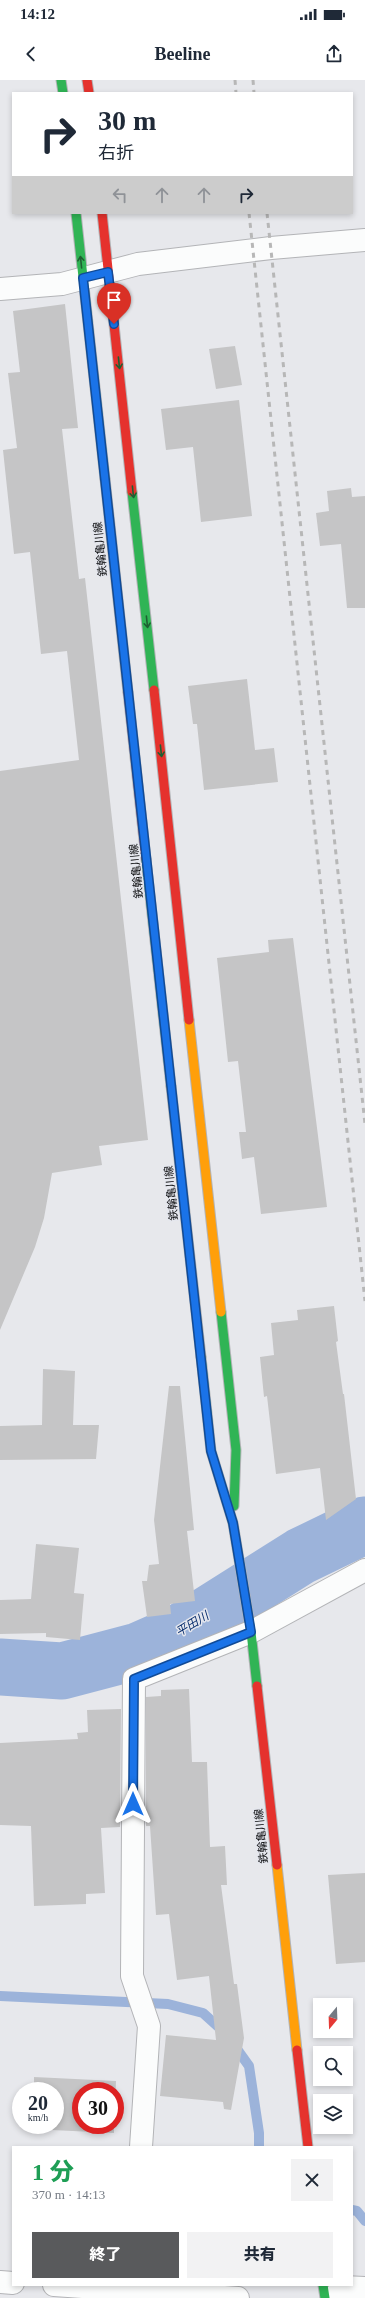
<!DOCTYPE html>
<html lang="ja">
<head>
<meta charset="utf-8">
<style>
  :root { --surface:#fff; --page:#f2f2f3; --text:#1f2937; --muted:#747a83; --accent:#595a5c }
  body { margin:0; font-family:"Times New Roman","Noto Sans JP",serif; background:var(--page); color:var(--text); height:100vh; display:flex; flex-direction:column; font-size:15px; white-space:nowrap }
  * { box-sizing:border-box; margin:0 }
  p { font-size:13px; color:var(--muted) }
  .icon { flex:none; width:22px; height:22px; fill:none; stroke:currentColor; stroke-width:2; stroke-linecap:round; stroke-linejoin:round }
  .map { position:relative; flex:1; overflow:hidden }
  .drawer { position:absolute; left:12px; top:2066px; width:341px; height:140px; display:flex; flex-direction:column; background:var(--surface); border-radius:0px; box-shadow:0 2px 6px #0003 }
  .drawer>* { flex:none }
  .hud { position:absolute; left:12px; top:12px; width:341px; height:122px; border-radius:0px; box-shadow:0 2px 6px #0003; background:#fff; color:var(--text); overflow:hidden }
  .needle { width:26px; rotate:199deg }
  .fabs { position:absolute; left:313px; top:1918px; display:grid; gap:8px }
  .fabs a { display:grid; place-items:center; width:40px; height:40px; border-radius:0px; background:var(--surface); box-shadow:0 2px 6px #0003; font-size:20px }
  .speed { position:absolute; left:12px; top:2002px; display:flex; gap:8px; font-size:20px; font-weight:700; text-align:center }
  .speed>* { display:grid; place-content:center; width:52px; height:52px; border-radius:50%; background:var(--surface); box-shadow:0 2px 6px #0003; line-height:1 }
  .speed small { font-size:10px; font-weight:400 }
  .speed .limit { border:6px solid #d22; background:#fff; color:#111 }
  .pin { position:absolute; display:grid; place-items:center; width:34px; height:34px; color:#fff; margin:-41px -17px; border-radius:50% 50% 50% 0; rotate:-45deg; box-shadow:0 0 4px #0007 }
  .pin .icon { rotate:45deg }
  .me { position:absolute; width:44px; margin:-22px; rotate:0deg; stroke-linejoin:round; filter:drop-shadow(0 0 3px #0008) }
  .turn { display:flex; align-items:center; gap:14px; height:84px; padding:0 20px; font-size:18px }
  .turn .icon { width:52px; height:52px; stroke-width:2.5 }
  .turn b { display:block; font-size:28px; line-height:34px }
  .lanes { display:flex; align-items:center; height:38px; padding:0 20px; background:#0003; justify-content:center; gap:20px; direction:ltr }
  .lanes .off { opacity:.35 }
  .round { display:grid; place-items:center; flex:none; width:42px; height:42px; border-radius:0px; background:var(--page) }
  .headline { display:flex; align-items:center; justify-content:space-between; height:68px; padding:0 20px }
  h1 { font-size:24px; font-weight:800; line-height:30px; color:#1e9e55 }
  .primary-button { display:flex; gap:8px; margin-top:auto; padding:8px 20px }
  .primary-button a { flex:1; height:46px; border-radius:0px; background:var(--accent); color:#fff; font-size:16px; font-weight:800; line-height:46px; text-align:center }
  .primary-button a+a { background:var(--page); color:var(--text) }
  .status { display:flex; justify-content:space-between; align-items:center; height:28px; padding:0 20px; background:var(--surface); direction:ltr }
  .status svg { height:11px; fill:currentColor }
  header { display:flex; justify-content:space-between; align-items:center; height:52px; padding:0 20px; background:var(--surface); font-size:18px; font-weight:800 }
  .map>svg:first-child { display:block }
</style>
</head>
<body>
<div class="status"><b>14:12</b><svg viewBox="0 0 49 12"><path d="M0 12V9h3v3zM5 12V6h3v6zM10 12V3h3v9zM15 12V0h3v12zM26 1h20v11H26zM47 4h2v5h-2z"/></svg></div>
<header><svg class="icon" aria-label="back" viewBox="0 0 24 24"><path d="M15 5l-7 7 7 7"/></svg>Beeline<svg class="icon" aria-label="share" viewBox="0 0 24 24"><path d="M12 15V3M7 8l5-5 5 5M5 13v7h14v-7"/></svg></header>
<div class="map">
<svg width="365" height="2218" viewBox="0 0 365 2218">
  <rect width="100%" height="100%" fill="#e7e8ec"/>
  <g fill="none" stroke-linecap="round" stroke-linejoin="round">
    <g stroke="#9cb3da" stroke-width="10">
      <polyline points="0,1916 168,1924 203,1933 224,1952"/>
      <polyline points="234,1965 249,1986 259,2053 259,2067"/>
      <polyline points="352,2130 357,2131 365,2141"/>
    </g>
    <polyline stroke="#9cb3da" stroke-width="57" points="0,1587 62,1591 138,1571 179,1553 301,1476 365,1445"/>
  </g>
  <g fill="#c5c5c6">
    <polygon points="65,224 78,348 62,349 79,499 85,498 148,1060 99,1066 102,1085 52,1093 44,1138 35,1167 0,1250 0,691 79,680 67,571 41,574 30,472 14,474 3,370 17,368 8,293 20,292 13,231"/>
    <polygon points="235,266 242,305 216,309 209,269"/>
    <polygon points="239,320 252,436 201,442 193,367 166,370 161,329"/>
    <polygon points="351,408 352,417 365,416 365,528 347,528 341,464 320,466 316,433 329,431 327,411"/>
    <polygon points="247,599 255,670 274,668 278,702 204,710 197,644 193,644 188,606"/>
    <polygon points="293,858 327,1127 261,1134 254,1077 242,1079 239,1052 246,1052 238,981 228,982 217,878 269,872 268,860"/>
    <polygon points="334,1226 338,1261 336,1262 343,1314 344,1314 356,1419 326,1440 320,1388 276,1394 267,1316 264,1317 260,1277 274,1275 271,1243 298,1240 297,1230"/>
    <polygon points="43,1289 75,1291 73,1345 99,1345 96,1379 0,1380 0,1346 42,1345"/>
    <polygon points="169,1306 180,1306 194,1450 187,1451 195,1521 170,1524 171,1534 147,1537 142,1501 147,1501 149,1485 159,1484 154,1440"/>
    <polygon points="36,1464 79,1468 74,1513 84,1514 80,1560 46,1557 46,1553 0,1554 0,1520 31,1519"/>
    <polygon points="189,1609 192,1682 207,1682 210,1767 225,1766 227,1805 221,1805 234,1904 237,1904 244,1958 231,2030 224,2029 223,2022 160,2016 166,1955 216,1960 209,1896 177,1900 169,1834 156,1835 150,1746 146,1746 146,1617 161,1616 161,1610"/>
    <polygon points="121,1629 120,1747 101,1748 105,1813 86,1814 86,1824 34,1826 31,1746 0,1745 0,1663 78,1659 77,1653 88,1652 87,1630"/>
    <polygon points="365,1793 365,1882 336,1884 328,1795"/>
    <polygon points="34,1997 116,2001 115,2026 115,2011 81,2011 81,2045 114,2045 114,2053 31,2049 32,2045 55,2045 55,2011 34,2011"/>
  </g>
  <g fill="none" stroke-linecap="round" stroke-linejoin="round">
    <g stroke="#b3b4b7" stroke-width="24">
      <g id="street">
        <polyline points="0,209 62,204 138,184 271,168 365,160"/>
        <polyline points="141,2067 149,1946 132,1896 134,1599 251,1552 365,1490"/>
        <polyline points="0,2202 13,2203"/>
        <polyline points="54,2205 238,2218"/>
        <polyline points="333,2218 343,2207 365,2208"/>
      </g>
    </g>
    <g stroke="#b3b4b7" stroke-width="11">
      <g id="fast">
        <polyline points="61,0 63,13"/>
        <polyline points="76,133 105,399"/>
        <polyline points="132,412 154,610"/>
        <polyline points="146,779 171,1006"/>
        <polyline points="221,1232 236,1370 234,1426"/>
        <polyline points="201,1277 211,1371 233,1443 251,1552 257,1606"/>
        <polyline points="323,2205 325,2218"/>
      </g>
    </g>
    <g stroke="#b3b4b7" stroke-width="11">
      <g id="slow">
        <polyline points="105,399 128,612"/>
        <polyline points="189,940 221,1232"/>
        <polyline points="171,1006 201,1277"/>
        <polyline points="277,1785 297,1970"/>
      </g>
    </g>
    <g stroke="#b3b4b7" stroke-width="11">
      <g id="jam">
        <polyline points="87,0 89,13"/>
        <polyline points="102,133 132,412"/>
        <polyline points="154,610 189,940"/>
        <polyline points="128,612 146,779"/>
        <polyline points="257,1606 277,1785"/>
        <polyline points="297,1970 308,2067"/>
      </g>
    </g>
    <use href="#street" stroke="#fbfcfc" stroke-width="22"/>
    <use href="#fast" stroke="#30b455" stroke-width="9"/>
    <use href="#slow" stroke="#ff9f0a" stroke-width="9"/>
    <use href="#jam" stroke="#e5322d" stroke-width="9"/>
    <g stroke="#b7b7b7" stroke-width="3" stroke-dasharray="5 5" stroke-linecap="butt">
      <polyline points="235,0 236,13"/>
      <polyline points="253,0 254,13"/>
      <polyline points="249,133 365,1221"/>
      <polyline points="267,133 365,1044"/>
    </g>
  </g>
  <defs><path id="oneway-shaft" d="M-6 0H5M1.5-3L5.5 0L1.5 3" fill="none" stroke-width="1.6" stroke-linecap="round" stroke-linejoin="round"/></defs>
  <g stroke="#1e6032">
    <use href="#oneway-shaft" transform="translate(81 182) rotate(-96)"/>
    <use href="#oneway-shaft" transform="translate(119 283) rotate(84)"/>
    <use href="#oneway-shaft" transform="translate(133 412) rotate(84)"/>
    <use href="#oneway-shaft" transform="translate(147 542) rotate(84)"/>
    <use href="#oneway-shaft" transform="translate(161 671) rotate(84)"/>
  </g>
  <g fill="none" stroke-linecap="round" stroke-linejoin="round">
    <g stroke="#114b97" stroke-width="10">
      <polyline id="route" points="114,244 108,192 83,198 211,1371 233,1443 251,1552 134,1599 133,1724"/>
    </g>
    <use href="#route" stroke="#1a73e8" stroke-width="7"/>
  </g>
  <g text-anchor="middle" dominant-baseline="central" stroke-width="3" stroke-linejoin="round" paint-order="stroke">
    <g font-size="11" fill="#0c0d0f" stroke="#e5e7ee">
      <text transform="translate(100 469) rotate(-96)">鉄輪亀川線</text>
      <text transform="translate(136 791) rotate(-96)">鉄輪亀川線</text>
      <text transform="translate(171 1113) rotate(-96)">鉄輪亀川線</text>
      <text transform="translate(261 1756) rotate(-96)">鉄輪亀川線</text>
    </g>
    <g font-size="12" font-style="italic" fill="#082d6d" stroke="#e5e7ee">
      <text transform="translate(192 1544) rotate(-31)">平田川</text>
    </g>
  </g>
</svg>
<div class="fabs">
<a><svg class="needle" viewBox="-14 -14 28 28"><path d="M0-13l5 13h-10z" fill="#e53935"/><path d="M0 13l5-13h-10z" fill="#747a83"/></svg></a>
<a><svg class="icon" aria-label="search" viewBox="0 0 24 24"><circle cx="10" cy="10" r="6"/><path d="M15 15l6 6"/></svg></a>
<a><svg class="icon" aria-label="layers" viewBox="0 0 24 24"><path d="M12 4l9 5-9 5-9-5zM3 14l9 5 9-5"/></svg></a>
</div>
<div class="speed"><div>20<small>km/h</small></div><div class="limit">30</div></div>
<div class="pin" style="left:114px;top:244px;background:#d93025"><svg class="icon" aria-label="arrive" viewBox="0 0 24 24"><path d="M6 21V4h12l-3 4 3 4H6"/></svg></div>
<svg class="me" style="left:133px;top:1724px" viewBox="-20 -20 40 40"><path d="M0-17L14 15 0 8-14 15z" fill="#1a73e8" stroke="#fff" stroke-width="4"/></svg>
<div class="hud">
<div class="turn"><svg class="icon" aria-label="right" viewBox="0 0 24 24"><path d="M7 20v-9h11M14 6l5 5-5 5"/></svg><div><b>30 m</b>右折</div></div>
<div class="lanes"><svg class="icon off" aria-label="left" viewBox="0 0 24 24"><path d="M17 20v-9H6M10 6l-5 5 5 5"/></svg><svg class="icon off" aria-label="ahead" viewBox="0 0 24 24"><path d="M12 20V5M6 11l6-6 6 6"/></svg><svg class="icon off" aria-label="ahead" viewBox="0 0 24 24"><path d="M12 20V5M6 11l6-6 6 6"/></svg><svg class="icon" aria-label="right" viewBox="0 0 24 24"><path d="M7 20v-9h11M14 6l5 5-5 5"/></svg></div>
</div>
<section class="drawer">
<div class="headline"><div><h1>1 分</h1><p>370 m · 14:13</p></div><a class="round"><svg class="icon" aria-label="close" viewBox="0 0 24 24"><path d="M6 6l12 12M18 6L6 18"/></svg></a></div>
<div class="primary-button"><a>終了</a><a>共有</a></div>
</section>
</div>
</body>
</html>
